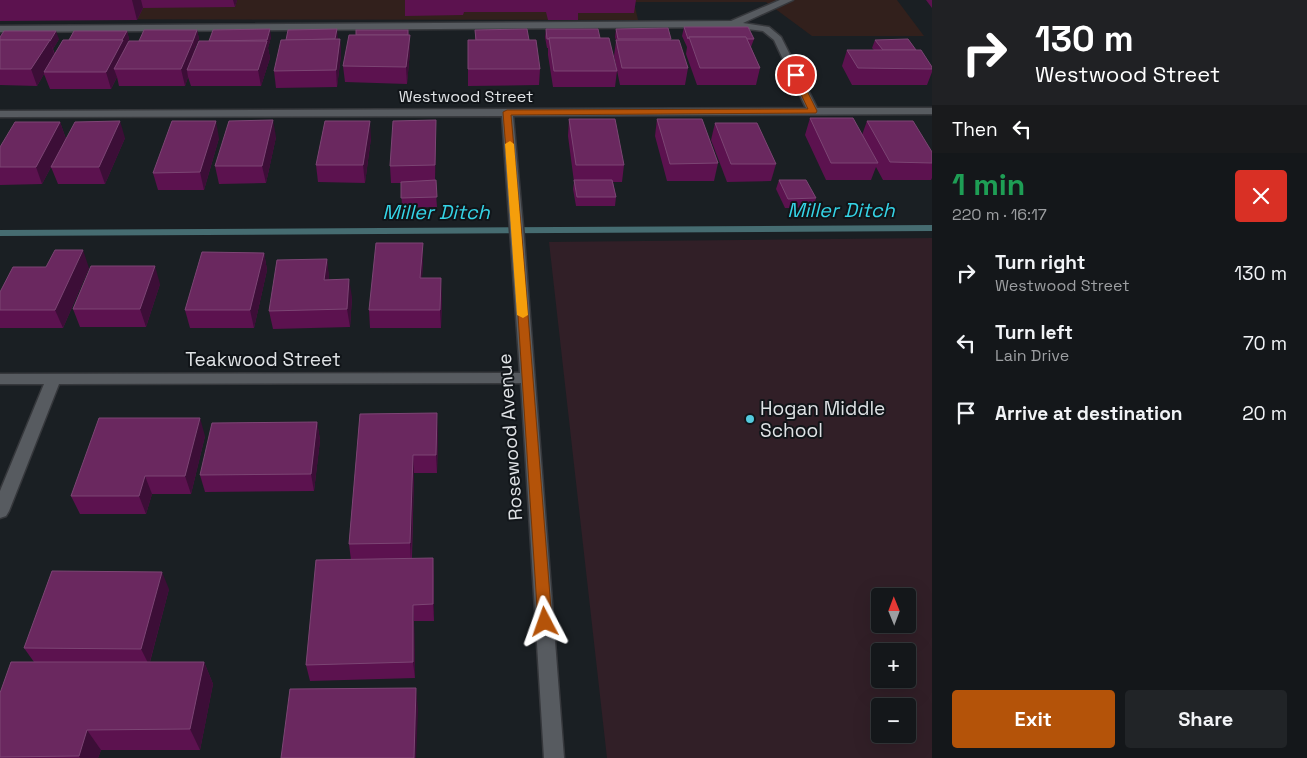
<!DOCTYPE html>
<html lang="en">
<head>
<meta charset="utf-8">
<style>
  :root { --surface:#14171a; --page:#212427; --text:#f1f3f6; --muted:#9d9fa2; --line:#333639; --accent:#b45309 }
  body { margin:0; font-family:"Space Grotesk",sans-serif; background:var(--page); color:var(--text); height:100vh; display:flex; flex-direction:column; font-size:19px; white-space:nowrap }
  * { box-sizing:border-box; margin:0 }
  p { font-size:16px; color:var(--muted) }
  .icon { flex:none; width:28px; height:28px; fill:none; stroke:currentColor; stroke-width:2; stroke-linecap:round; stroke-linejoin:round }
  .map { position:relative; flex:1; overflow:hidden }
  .drawer { display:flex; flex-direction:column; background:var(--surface); width:375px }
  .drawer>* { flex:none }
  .top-card { background:#202124; color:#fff; overflow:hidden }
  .needle { width:32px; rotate:359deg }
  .fabs { position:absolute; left:871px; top:588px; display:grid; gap:10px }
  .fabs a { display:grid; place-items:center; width:45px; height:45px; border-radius:5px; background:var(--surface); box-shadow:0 5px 20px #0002,0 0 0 1px var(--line); font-size:25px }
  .pin { position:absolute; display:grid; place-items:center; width:42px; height:42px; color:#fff; margin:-21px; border:2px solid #fff; border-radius:50%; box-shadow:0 1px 5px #0007 }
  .me { position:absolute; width:55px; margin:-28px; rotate:356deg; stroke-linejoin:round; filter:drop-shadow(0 0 4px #0008) }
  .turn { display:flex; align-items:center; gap:18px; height:105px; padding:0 20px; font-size:22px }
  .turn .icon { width:65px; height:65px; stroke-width:2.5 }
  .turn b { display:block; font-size:35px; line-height:42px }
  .then { display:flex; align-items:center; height:48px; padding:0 20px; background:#0003; gap:10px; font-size:19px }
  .round { display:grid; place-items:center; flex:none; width:52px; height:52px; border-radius:5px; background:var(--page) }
  .summary { display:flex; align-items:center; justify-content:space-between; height:85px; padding:0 20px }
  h1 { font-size:30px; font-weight:600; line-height:38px; color:#1e9e55 }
  .button { display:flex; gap:10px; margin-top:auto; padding:10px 20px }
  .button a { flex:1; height:58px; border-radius:5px; background:var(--accent); color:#fff; font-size:20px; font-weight:600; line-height:58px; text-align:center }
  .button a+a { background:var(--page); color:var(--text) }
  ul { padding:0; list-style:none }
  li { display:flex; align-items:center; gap:15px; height:70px; padding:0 20px }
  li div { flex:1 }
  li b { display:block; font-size:19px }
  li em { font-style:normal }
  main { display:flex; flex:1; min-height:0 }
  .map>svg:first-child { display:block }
</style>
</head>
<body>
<main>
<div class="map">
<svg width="932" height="758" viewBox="0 0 932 758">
  <rect width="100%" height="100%" fill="#1a1f23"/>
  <polygon fill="#32201c" points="0,0 897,0 924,36 812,36 766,2 634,2 638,20 0,19"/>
  <path fill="#311f27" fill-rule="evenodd" d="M932,238V758H607L549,242ZM880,596H908V624H880ZM880,651H908V679H880ZM880,706H908V734H880Z"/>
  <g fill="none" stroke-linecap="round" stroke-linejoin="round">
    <polygon fill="#466c71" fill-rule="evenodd" points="932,225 932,231 0,236 0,230"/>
    <g stroke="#36383c" stroke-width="3">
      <polygon id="minor" points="780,0 793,0 743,23 769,27 781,37 817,108 932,108 932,114 513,116 524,238 564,758 544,758 521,383 59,384 9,511 6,516 0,518 0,491 44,384 0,384 0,374 520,373 502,116 0,117 0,111 806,108 774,40 763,31 732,27 0,32 0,26 731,21"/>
    </g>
    <use href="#minor" fill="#575b60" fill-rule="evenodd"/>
  </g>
  <g fill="#5c124f">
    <polygon points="0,0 237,0 235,7 143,8 137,20 0,21"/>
    <polygon points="405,0 636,0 634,13 578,13 578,20 548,20 546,12 464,12 463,15 405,16"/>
    <polygon points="926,0 932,0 932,8"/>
    <polygon points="684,27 754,39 751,47 760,68 756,85 697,85 686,54 687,47 682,36"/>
    <polygon points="546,29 600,38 617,71 615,87 553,87 548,55 548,48 547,48 545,37"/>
    <polygon points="616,29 671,39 671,40 688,68 685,85 620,85 614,56 616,41 615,37"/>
    <polygon points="197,30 199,39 194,49 195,51 209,41 271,37 268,48 270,58 261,86 191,86 188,77 185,86 119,86 117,77 111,89 50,89 44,74 37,86 0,85 0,37 59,39 53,49 55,54 69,40 127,31 129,39 125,49 139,41"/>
    <polygon points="475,30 529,40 540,69 539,85 468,86 468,40 475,40"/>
    <polygon points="409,35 410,51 407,84 345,82 343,66"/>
    <polygon points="340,39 341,55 337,87 276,88 274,71 286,40"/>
    <polygon points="875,40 916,50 932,67 932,72 927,85 852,85 842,66 847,50 874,50 872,48"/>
    <polygon points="810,118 862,135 867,121 932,152 932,178 931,180 883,180 876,167 871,180 826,180 805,135"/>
    <polygon points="569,119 624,165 622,182 613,182 616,197 615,206 576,206 573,189 574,182 568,136"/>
    <polygon points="657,119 718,163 714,181 667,181 655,136"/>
    <polygon points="436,120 435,180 437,207 402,208 401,183 391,183 390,166"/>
    <polygon points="60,122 66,139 125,138 105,184 58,184 51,167 42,184 0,185 0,147"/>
    <polygon points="715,123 776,164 771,181 727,182 711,140"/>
    <polygon points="276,137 266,183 219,184 215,166"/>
    <polygon points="219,138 204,190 158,190 153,173"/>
    <polygon points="371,138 365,183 318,182 316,165"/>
    <polygon points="779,180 816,198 813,208 785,208 776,189"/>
    <polygon points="264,253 267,270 254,328 190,328 185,310"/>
    <polygon points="327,259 329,280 352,297 350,327 273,329 269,311"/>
    <polygon points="423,260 422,278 442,296 441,328 370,328 369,310"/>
    <polygon points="46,267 89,268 63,328 0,328 0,292"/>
    <polygon points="160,284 146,327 80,327 73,309"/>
    <polygon points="360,414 438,431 437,473 414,473 412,558 434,575 434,621 414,621 415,678 310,681 306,665 351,560 349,544"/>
    <polygon points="317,422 320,440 314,491 205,492 200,475"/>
    <polygon points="205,436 191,494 152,494 146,514 80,514 71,496"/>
    <polygon points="169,589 150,662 204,662 213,684 200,750 101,750 98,758 0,758 0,693 34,662 24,648"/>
  </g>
  <g fill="#3c0e37">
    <polygon points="132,0 141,0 143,8 137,20"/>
    <polygon points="233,0 237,0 235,7"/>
    <polygon points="270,29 271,37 268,48 270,58 261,86 258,70 267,42"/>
    <polygon points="337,29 338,38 336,48 335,40"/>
    <polygon points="197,30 199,39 195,49 193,41"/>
    <polygon points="408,30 409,38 410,35 410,51 407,84 406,67"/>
    <polygon points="56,31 59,39 53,49 50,41"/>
    <polygon points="127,31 129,39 125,48 127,56 114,69 117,77 111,89 106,72"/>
    <polygon points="340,39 341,55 337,87 336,70"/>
    <polygon points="50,40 55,57 44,72 44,74 37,86 31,69"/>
    <polygon points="193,41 196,57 187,70 188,77 185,86 181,69"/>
    <polygon points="273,120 276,137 266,183 262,166"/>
    <polygon points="436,120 436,137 435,183 435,165"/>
    <polygon points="120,121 125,138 105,184 99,167"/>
    <polygon points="216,121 219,138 204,190 200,172"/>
    <polygon points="370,121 371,138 365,183 363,165"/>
    <polygon points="60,122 66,139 42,184 36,167"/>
    <polygon points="423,243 423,260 421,296 420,278"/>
    <polygon points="83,250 89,268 63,328 55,310"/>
    <polygon points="264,253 267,270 254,328 250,310"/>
    <polygon points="327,259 329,277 327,298 324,280"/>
    <polygon points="155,266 160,284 146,327 140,309"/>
    <polygon points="441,278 442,296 441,328 440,310"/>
    <polygon points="349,279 352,297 350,327 347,309"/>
    <polygon points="437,413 438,431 437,473 436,455"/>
    <polygon points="200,418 205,436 191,494 185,476"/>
    <polygon points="317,422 320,440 314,491 311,474"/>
    <polygon points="413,455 414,473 411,560 410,543"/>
    <polygon points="145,476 152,494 146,514 139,496"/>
    <polygon points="433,558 434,575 434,621 433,604"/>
    <polygon points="162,572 169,589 149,665 141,649"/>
    <polygon points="413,605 414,621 415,678 413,662"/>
    <polygon points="204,662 213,684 200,750 190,729"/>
    <polygon points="416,688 418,710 416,758 414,758"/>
    <polygon points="87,730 101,750 98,758 80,758 79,756"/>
  </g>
  <g fill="#6a285f" stroke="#7c4574">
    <polygon points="684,27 748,27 754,39 747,39 746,37 689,37 688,39"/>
    <polygon points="668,28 671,39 618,39 616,29"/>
    <polygon points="270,29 267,40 209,41 213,30"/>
    <polygon points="337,29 335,39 286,40 288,30"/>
    <polygon points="527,29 529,40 476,40 475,30"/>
    <polygon points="546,29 598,29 600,38 549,38 549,39 547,39"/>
    <polygon points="144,30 197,30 193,41 139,41"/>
    <rect x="356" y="30" width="52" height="5"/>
    <polygon points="4,31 56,31 50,41 50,40 0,40 0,37"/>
    <polygon points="74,31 127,31 122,40 69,40"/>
    <polygon points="349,35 410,35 406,67 343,66"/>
    <polygon points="689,37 746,37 760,68 700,68"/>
    <polygon points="549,38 609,38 617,71 554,71"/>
    <polygon points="340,39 336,70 274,71 281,40"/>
    <polygon points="908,39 916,50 883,50 875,40"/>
    <polygon points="0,40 50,40 31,69 0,69"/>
    <polygon points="63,40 123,40 106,72 44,72"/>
    <polygon points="468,40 536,40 540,69 468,69"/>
    <polygon points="616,40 679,40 688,68 622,68"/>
    <polygon points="129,41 193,41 181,69 114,69"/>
    <polygon points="199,41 267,41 258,70 187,70"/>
    <polygon points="847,50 921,50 932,67 932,69 858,68"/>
    <polygon points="810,118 853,118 878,163 831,163"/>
    <polygon points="569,119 615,119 624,165 576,165"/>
    <polygon points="657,119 702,119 718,163 670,164"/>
    <polygon points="273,120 262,166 215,166 229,121"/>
    <polygon points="436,120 435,165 390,166 393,121"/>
    <polygon points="120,121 99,167 51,167 75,122"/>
    <polygon points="172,121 216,121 200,172 153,173"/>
    <polygon points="325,121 370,121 363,165 316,165"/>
    <polygon points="867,121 913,121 932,152 932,163 890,162"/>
    <polygon points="15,122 60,122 36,167 0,167 0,147"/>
    <polygon points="715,123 757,123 776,164 731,164"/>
    <polygon points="436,180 437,197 401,198 401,182"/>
    <polygon points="574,180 612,180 616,197 577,197"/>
    <polygon points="779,180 806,180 816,198 788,199"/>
    <polygon points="376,243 423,243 420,278 441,278 440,310 369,310"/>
    <polygon points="55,250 83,250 55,310 0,310 0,292 13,267 46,267"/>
    <polygon points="202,252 264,253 250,310 185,310"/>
    <polygon points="327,259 324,280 349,279 347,309 269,311 277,260"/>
    <polygon points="91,266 155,266 140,309 73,309"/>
    <polygon points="437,413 436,455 413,455 410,543 349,544 360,414"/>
    <polygon points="99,418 200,418 185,476 145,476 139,496 71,496"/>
    <polygon points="317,422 311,474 200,475 212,423"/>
    <polygon points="433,558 433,604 413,605 413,662 306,665 316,560"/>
    <polygon points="52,571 162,572 141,649 24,648"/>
    <polygon points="11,662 204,662 190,729 87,730 79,756 0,757 0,693"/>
    <polygon points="416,688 414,758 281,758 290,689"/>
  </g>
  <polygon fill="#b45309" stroke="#753606" points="796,73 799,75 817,111 816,113 511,115 522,238 552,622 550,626 545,628 540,626 538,622 513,238 503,112 507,110 808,109 792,75"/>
  <polygon fill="#f59e0b" points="510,141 514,144 528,315 523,318 517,315 505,144"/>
  <circle fill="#54cade" stroke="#111519" stroke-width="2" cx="750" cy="419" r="5"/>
  <g text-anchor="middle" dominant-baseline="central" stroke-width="4" stroke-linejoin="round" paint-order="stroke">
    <g font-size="16" fill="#dfe2e5" stroke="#111519">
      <text x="466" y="96">Westwood Street</text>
    </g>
    <g font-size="19" fill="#dfe2e5" stroke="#111519">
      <text x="263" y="359">Teakwood Street</text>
      <text transform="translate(510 437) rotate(-94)">Rosewood Avenue</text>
    </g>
    <g font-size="19" fill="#dfe2e5" stroke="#111519" text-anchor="start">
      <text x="760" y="408">Hogan Middle<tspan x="760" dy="22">School</tspan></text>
    </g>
    <g font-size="20" font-style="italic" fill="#35d5e7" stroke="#111519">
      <text x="841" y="210">Miller Ditch</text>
      <text x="436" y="212">Miller Ditch</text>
    </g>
  </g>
</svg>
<div class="fabs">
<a><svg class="needle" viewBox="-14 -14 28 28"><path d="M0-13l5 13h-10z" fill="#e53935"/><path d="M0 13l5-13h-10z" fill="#9d9fa2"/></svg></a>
<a>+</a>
<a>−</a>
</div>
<div class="pin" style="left:796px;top:75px;background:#d93025"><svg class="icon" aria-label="arrive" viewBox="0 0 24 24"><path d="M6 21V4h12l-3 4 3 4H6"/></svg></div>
<svg class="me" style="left:545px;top:622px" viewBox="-20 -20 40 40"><path d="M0-17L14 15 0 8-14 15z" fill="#b45309" stroke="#fff" stroke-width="4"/></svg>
</div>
<section class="drawer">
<div class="top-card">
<div class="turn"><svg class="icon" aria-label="right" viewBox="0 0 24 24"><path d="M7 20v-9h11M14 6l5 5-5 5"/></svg><div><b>130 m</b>Westwood Street</div></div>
<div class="then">Then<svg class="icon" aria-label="left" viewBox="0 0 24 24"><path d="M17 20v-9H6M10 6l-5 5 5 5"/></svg></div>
</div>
<div class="summary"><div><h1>1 min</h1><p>220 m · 16:17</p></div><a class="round" style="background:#d93025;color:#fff"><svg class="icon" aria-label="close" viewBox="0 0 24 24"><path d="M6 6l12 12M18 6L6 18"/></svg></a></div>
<ul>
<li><svg class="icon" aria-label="right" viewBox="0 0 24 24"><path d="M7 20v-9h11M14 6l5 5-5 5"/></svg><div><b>Turn right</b><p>Westwood Street</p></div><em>130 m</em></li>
<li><svg class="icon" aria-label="left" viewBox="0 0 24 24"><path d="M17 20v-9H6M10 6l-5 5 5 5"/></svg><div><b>Turn left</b><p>Lain Drive</p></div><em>70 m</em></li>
<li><svg class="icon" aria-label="arrive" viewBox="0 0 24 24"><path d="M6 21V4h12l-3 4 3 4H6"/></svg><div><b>Arrive at destination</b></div><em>20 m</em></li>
</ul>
<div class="button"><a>Exit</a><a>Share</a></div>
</section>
</main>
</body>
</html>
